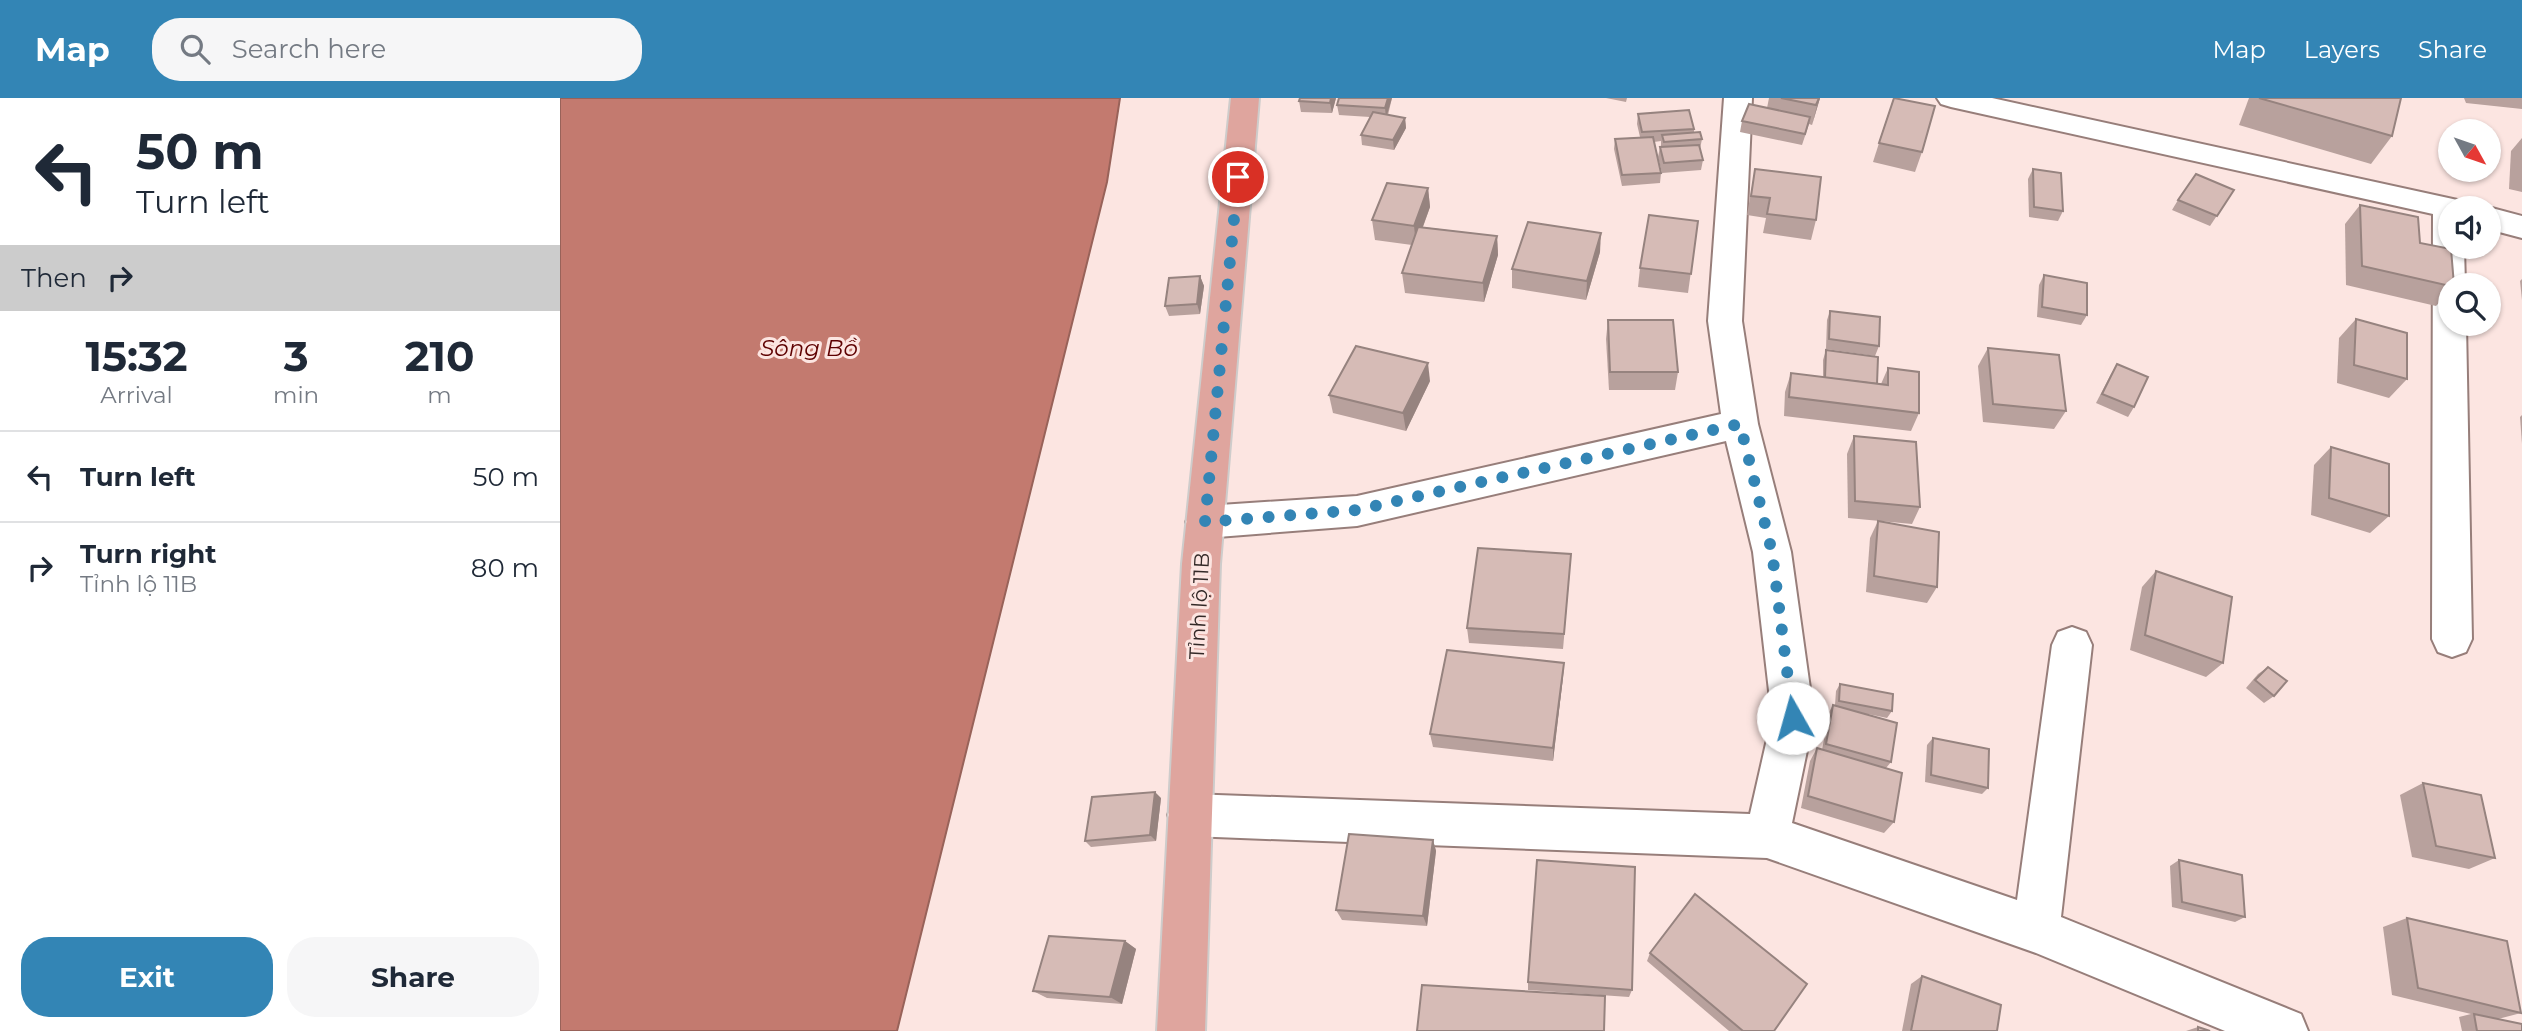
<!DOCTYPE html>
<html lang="en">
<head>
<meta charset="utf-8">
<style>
  :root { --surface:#fff; --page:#f6f6f7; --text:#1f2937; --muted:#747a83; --line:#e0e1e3; --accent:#3385b5 }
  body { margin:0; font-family:Montserrat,sans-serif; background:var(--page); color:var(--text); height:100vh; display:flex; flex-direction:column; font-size:26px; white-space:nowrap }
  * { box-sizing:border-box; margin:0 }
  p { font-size:23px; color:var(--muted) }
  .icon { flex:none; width:38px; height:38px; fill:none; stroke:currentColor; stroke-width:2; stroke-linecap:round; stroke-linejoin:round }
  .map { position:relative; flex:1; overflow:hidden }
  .panel { display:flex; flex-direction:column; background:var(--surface); width:560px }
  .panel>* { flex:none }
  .hud { background:#fff; color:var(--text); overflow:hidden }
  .needle { width:46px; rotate:130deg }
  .fabs { position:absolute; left:1878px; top:21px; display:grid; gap:14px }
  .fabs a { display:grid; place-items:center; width:63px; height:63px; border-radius:50%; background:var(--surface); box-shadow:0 2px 5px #0004; font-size:35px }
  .pin { position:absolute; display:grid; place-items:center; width:60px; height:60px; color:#fff; margin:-30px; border:4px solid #fff; border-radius:50%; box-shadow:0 2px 7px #0007 }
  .me { position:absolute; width:77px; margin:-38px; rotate:353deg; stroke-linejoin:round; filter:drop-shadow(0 0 5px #0008) }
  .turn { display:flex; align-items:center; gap:24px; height:147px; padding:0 21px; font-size:32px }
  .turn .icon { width:91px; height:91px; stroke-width:2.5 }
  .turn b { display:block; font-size:49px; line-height:60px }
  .then { display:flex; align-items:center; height:66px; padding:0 21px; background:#0003; gap:14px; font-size:26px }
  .eta { display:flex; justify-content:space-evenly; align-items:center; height:119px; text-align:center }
  .eta b { font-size:42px; font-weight:700; line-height:49px }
  .button { display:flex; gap:14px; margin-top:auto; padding:14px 21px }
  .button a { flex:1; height:80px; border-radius:28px; background:var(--accent); color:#fff; font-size:28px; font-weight:700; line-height:80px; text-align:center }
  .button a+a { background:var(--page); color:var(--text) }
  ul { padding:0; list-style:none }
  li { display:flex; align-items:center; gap:21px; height:91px; padding:0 21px; border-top:2px solid var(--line) }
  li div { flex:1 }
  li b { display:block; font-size:26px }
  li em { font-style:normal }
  header { display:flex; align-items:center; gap:42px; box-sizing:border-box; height:98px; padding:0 35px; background:var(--accent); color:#fff }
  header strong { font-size:33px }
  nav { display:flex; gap:38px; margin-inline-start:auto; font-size:24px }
  .search { width:490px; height:63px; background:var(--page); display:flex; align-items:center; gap:18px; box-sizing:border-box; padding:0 24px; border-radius:28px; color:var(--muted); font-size:26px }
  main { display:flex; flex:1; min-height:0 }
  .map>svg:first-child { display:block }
</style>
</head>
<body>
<header>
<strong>Map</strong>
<div class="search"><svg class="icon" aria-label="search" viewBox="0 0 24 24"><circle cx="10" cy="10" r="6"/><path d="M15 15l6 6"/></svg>Search here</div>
<nav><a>Map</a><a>Layers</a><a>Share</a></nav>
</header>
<main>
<section class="panel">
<div class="hud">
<div class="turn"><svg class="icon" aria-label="left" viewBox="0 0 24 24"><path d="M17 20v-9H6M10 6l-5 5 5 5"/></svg><div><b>50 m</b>Turn left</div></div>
<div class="then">Then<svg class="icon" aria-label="right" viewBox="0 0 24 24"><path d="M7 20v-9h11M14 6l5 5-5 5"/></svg></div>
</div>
<div class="eta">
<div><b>15:32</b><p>Arrival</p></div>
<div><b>3</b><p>min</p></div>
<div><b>210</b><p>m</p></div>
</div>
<ul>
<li><svg class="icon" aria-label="left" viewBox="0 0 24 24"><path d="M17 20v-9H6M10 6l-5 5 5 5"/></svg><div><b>Turn left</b></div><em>50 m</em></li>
<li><svg class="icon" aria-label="right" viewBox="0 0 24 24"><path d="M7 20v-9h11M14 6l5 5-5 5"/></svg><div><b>Turn right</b><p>Tỉnh lộ 11B</p></div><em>80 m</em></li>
</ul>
<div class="button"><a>Exit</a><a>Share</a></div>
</section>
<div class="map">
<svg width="1962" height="933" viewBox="0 0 1962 933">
  <rect width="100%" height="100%" fill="#fce5e1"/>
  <polygon fill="#c37a6f" stroke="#986259" stroke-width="2" points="0,0 560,0 547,84 337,933 0,933"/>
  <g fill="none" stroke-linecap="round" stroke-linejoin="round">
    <g stroke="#977e7a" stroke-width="4">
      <g id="minor">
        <polygon points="1164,0 1192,0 1182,223 1198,326 1231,454 1254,619 1232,725 1457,802 1492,547 1498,534 1512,529 1526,534 1532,547 1501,819 1741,916 1748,933 1665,933 1476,855 1207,760 630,738 614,732 608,717 614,702 630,696 1190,716 1212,619 1193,454 1166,343 797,428 645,440 632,435 626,424 632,413 645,408 797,398 1161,316 1148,223"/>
        <polygon points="1377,0 1432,0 1902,103 1906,110 1890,110 1890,149 1904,149 1905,187 1890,187 1890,226 1906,226 1912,541 1906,554 1892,559 1878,554 1872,541 1873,116 1391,9 1381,6"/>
        <polygon points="1928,109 1962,118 1962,140 1928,131 1928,110 1925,110"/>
      </g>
    </g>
    <g stroke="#cecccb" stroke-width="4">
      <polygon id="major" points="671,0 699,0 660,466 645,933 597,933 622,466"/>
    </g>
    <use href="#minor" fill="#fff" fill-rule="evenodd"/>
    <use href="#major" fill="#dfa59e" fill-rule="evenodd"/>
  </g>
  <g fill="#b8a19d">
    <polygon points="776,0 772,15 741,14 739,3"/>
    <polygon points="779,0 832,0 828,17 845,20 846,30 834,52 802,47 801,37 810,19 779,17 777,7"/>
    <polygon points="1046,0 1067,0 1066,4"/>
    <polygon points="1209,0 1260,0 1252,27 1249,26 1242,47 1180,34 1182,23 1207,10"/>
    <polygon points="1689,0 1841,0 1832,38 1811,66 1679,27"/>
    <polygon points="1904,0 1962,0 1962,11 1906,5"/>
    <polygon points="1078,16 1134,31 1134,34 1142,41 1140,51 1143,62 1141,72 1102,75 1098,59 1100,49 1101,49 1101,43 1094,44 1101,75 1100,85 1062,88 1054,51 1055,41 1080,39 1077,26"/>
    <polygon points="1962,40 1962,94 1949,91 1951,53"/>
    <polygon points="1319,45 1362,54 1355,74 1313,64"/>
    <polygon points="1195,71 1256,122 1251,142 1203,135 1206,120 1187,117"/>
    <polygon points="1473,71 1503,113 1498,123 1469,119 1468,81"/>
    <polygon points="868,90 870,109 863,129 937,138 938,157 924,204 845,195 842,175 852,147 815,142 812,122"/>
    <polygon points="1674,92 1650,128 1612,112 1618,102"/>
    <polygon points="1800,107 1860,145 1890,187 1890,193 1876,208 1786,187 1785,126"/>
    <polygon points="1138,123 1128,195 1078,189 1080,170"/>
    <polygon points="1040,154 1026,202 952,190 952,171"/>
    <polygon points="1484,177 1527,217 1521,227 1477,219 1479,187"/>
    <polygon points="640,178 644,188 640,216 609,218 605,208"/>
    <polygon points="1962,181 1962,202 1960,183"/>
    <polygon points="1270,213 1319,248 1315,258 1266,251 1267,222"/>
    <polygon points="1796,221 1847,281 1829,300 1777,285 1779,240"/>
    <polygon points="1048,222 1118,274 1115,292 1049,292 1046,241"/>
    <polygon points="1428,250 1506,313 1494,331 1423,324 1418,268"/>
    <polygon points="1266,252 1317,286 1321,286 1328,270 1359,315 1351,333 1224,318 1225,294 1231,275 1263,279 1263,262"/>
    <polygon points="1557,266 1574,309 1568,319 1536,305 1551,276"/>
    <polygon points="870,283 846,333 773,315 769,297"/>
    <polygon points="1962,317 1962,346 1960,319"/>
    <polygon points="1294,338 1360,409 1352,426 1288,420 1287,356"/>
    <polygon points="1771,349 1829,418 1810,435 1751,417 1754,367"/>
    <polygon points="1318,423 1377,489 1367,505 1306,494 1310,440"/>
    <polygon points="1010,472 1003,551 909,545 907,530"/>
    <polygon points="1596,473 1663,565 1646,579 1570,552 1582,489"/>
    <polygon points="1004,565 1003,579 993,663 873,649 870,636"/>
    <polygon points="1708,569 1714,598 1704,605 1686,590 1698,576"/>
    <polygon points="1280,586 1332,613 1327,620 1308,616 1331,664 1326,670 1334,724 1324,735 1241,710 1250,663 1257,650 1262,652 1269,614 1273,607 1275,607 1276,593"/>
    <polygon points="1373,640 1428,690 1422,696 1365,684 1367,647"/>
    <polygon points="1863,685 1935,760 1909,771 1852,759 1840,697"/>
    <polygon points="601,700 596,743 531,749 525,743"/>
    <polygon points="873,742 876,753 867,828 782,822 776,812"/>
    <polygon points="1619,762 1685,819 1675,824 1612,809 1610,768"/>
    <polygon points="1847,820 1961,915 1938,921 1962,933 1902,933 1899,919 1911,916 1832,897 1823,829"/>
    <polygon points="565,843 576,851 562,906 487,900 473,893"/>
    <polygon points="1090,855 1214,933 1169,933 1087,863"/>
    <polygon points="1362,878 1437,933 1342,933 1351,886"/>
    <polygon points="968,884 1072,892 1069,899 968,892"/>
    <polygon points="1638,929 1650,933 1626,933"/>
  </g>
  <g fill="#96837f">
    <polygon points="771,0 776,0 772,15 770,5"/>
    <polygon points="828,0 832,0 826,20 825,10"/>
    <polygon points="1259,0 1260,0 1252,27"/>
    <polygon points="845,20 846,30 834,52 833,42"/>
    <polygon points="868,90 870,109 856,147 854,128"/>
    <polygon points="1041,135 1040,154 1026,202 1027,183"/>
    <polygon points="937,138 938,157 924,204 923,185"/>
    <polygon points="640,178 644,188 640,216 637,206"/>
    <polygon points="868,265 870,283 846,333 843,315"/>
    <polygon points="1004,565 1003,579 993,663 993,650"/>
    <polygon points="595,694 601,700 596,743 590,737"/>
    <polygon points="873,742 876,753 867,828 863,818"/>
    <polygon points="565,843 576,851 562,906 550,899"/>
  </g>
  <g fill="#d6bbb6" stroke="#96837f" stroke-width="2">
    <polygon points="740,0 771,0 770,5 739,3"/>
    <polygon points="779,0 828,0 825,10 777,7"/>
    <polygon points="1221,0 1259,0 1256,7"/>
    <polygon points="1334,0 1375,8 1362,54 1319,45"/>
    <polygon points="1699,0 1841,0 1832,38"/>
    <polygon points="1189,6 1250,19 1245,36 1182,23"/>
    <polygon points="1129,12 1134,31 1082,34 1078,16"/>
    <polygon points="813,14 845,20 833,42 801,37"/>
    <polygon points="1140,34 1142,41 1104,44 1102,37"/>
    <polygon points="1093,39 1101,75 1062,77 1055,41"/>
    <polygon points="1139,47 1143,62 1104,65 1100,49"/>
    <polygon points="1195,71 1261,79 1256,122 1207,116 1210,100 1191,98"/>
    <polygon points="1473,71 1501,75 1503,113 1474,109"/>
    <polygon points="1636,76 1674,92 1657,118 1618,102"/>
    <polygon points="827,85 868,90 854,128 812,122"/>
    <polygon points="1800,107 1858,119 1860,145 1891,151 1894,187 1890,188 1802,168"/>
    <polygon points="1089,117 1138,123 1131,176 1080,170"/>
    <polygon points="968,124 1041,135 1027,183 952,171"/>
    <polygon points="858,129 937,138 923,185 842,175"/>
    <polygon points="1484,177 1527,185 1527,217 1482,209"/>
    <polygon points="640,178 637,206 605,208 609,180"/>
    <polygon points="1270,213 1320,219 1319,248 1269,241"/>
    <polygon points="1796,221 1847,235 1847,281 1794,267"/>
    <polygon points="1048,222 1113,222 1118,274 1050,274"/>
    <polygon points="796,248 868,265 843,315 769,297"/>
    <polygon points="1428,250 1499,257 1506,313 1433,306"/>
    <polygon points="1266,252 1318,259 1317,286 1265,280"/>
    <polygon points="1557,266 1588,279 1574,309 1542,296"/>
    <polygon points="1328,270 1359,274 1359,315 1229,299 1231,275 1328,287"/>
    <polygon points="1294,338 1356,344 1360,409 1295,403"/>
    <polygon points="1771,349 1829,366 1829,418 1769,400"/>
    <polygon points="1318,423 1379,434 1377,489 1314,478"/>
    <polygon points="918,450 1011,456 1004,536 907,530"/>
    <polygon points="1596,473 1672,499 1663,565 1585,537"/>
    <polygon points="887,552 1004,565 993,650 870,636"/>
    <polygon points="1708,569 1727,583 1714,598 1695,582"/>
    <polygon points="1280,586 1333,596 1332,613 1279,603"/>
    <polygon points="1273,607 1337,625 1331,664 1266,646"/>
    <polygon points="1373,640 1429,651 1428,690 1371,677"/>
    <polygon points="1257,650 1342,675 1334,724 1248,698"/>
    <polygon points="1863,685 1921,697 1935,760 1876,748"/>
    <polygon points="595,694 590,737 525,743 532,699"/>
    <polygon points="789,736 873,742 863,818 776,812"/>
    <polygon points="977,762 1075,769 1072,892 968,884"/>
    <polygon points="1619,762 1682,777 1685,819 1622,804"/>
    <polygon points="1135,796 1247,886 1214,933 1183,933 1090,855"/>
    <polygon points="1847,820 1947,843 1961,915 1858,890"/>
    <polygon points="489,838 565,843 550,899 473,893"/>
    <polygon points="1362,878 1441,907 1437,933 1351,933"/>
    <polygon points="862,887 1045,898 1044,933 857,933"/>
    <polygon points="1914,916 1962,926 1962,933 1917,933"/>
    <polygon points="1638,929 1650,933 1638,933"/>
  </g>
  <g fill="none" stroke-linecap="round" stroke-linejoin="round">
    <polyline stroke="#3385b5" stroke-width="12" stroke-dasharray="0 21.6" points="678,79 645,424 797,412 1180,326 1212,454 1233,620"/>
  </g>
  <g text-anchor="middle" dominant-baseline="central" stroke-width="6" stroke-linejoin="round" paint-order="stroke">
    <g font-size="21" fill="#332927" stroke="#fce5e1">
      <text transform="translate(639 508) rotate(-87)">Tỉnh lộ 11B</text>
    </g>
    <g font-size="23" font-style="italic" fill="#5e0101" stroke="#fce5e1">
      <text x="249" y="250">Sông Bồ</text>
    </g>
  </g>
</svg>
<div class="fabs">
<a><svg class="needle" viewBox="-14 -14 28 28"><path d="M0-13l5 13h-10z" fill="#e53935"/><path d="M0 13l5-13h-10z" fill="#747a83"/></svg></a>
<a><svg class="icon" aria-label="sound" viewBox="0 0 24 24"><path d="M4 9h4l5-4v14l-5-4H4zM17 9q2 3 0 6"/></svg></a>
<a><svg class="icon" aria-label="search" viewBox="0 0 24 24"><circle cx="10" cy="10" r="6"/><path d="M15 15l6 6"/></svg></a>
</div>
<div class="pin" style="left:678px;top:79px;background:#d93025"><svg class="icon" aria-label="arrive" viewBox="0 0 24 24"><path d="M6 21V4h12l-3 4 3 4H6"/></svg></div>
<svg class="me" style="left:1233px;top:620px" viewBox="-20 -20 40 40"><circle r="19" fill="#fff"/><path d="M0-13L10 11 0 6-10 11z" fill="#3385b5"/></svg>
</div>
</main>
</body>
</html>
